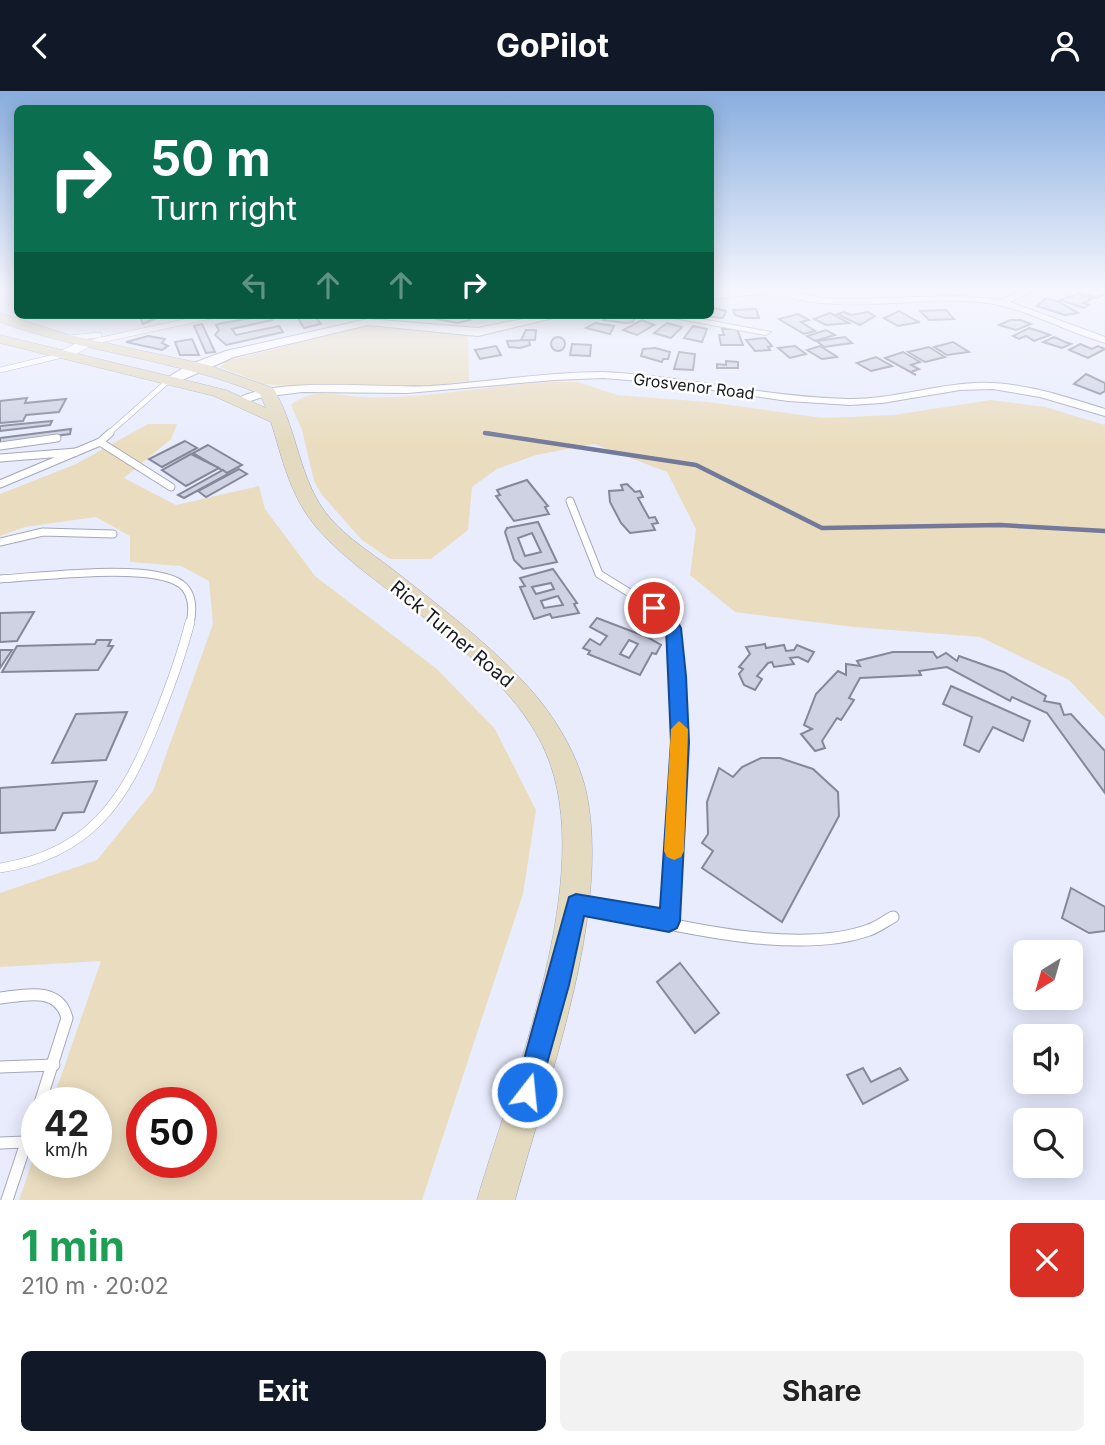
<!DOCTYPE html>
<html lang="en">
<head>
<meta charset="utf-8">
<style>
  :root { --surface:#fff; --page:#f2f2f2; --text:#222; --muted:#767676; --accent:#111827 }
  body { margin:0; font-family:Inter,sans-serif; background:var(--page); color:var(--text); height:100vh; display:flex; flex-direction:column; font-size:26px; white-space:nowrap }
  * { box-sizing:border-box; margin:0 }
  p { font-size:23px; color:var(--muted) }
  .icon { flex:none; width:38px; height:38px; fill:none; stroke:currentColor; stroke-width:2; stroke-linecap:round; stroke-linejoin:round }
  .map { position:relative; height:1109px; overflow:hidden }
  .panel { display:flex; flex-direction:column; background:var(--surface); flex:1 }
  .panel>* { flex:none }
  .top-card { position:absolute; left:14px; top:14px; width:700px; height:214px; border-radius:10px; box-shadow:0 4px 18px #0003; background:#0b6e4f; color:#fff; overflow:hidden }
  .needle { width:46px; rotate:217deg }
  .tools { position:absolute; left:1013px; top:849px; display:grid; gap:14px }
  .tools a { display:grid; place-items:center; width:70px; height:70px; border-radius:10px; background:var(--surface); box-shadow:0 4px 18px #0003; font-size:35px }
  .speed { position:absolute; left:21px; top:996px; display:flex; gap:14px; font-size:35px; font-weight:700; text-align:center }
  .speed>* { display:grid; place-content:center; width:91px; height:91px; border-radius:50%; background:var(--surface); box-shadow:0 4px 18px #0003; line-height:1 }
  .speed small { font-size:18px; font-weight:400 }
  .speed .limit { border:10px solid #d22; background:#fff; color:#111 }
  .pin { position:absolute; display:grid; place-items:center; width:60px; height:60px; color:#fff; margin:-30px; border:4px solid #fff; border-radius:50%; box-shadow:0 2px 7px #0007 }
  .me { position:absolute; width:77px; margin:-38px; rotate:16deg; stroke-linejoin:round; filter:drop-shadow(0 0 5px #0008) }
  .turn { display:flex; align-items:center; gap:24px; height:147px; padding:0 21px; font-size:32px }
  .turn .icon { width:91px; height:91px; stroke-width:2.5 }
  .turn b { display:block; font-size:49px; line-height:60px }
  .lanes { display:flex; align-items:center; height:66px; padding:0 21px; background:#0003; justify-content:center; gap:35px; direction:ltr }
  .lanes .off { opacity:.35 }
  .round { display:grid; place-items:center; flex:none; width:74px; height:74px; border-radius:10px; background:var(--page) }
  .overview { display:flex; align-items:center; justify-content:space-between; height:119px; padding:0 21px }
  h1 { font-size:42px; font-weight:700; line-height:52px; color:#1e9e55 }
  .cta { display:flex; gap:14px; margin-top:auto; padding:14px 21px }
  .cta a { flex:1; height:80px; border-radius:10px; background:var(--accent); color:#fff; font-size:28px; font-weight:700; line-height:80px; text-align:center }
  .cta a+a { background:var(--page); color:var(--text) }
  header { display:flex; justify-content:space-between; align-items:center; height:91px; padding:0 21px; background:var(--accent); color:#fff; font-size:32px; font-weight:700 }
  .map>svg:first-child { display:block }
</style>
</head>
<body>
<header><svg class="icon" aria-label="back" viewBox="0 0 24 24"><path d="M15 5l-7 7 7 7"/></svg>GoPilot<svg class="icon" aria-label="person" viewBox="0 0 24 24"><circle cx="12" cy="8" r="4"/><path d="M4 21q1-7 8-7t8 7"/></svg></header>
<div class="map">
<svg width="1105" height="1109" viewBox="0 0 1105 1109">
  <rect width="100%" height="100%" fill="#e8ecfd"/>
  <g fill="#eaddbf" fill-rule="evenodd">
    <polygon points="364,235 468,244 469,290 409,297 277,294 264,293 220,276 226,270"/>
    <path d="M578,291L617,304L708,311L823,327L894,324L991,309L1045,316L1105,334V627L1069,589L980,546L854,536L735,521L690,484L696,438L667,381L594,353L536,364L497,378L472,396L468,439L431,468H390L362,449L322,404L314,390L302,339L291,314C312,296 338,305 363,306C435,309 506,289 578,291Z"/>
    <path d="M148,333H177L171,348L124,387L176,414L259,395L265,418L315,485L437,578L495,638L536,719L523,803L422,1109H19L37,1057V1071H96V1012L52,1011L101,870L0,876V802L97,769L153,700L213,533L209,490L181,475L130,471V445L96,426L25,436L0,445V403L76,373ZM142,1012H201V1071H142Z"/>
  </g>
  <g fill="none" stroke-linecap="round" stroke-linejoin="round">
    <polyline stroke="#72799b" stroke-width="3.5" points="485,342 494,343"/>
    <polyline stroke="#72799b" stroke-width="4.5" points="485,342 696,374 822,437 1000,434 1105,440"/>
  </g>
  <g fill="#ced2e3" stroke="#858898" stroke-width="2" fill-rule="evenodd">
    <polygon points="1105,199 1105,203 1097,207 1075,200"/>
    <polygon points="1078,203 1092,207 1084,212 1089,214 1084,217 1060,209"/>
    <polygon points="1046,207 1059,211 1078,222 1065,224 1037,215"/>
    <polygon points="710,216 726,220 723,227 686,224 710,224"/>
    <polygon points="756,218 759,227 745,227 735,224 733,219"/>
    <polygon points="946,219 954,228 929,229 920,220"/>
    <polygon points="899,220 917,230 920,231 898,235 884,227"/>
    <polygon points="844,221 851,224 868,221 875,225 860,234 837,223"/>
    <polygon points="830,222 832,223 849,232 826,234 814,228"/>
    <polygon points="798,223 809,229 801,231 815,240 804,243 779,228"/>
    <polygon points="139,224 163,224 143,233"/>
    <polygon points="269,224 272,229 232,238 236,244 279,235 283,241 226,254 215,244 219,239 216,234 222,232"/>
    <polygon points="296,224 314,224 321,233 304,237"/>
    <polygon points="465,224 470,229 457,232 423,225"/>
    <polygon points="607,224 636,224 633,231 626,232 603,229"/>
    <polygon points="642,229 654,234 637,244 623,239"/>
    <polygon points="1010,229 1021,229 1031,233 1016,239 999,234"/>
    <polygon points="595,232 614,235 610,243 586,237"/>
    <polygon points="667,232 674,234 682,236 671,247 654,242"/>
    <polygon points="202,233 215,261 206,262 194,235"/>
    <polygon points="693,235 707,238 702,251 684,247"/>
    <polygon points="1029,237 1039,240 1050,244 1034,250 1026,245 1019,248 1013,245"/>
    <polygon points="722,238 737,238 743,254 721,254 719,244 724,244"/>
    <polygon points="526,239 536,239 535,249 521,249"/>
    <polygon points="826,239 835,244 815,250 807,245"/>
    <polygon points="148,245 165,248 162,252 168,255 162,259 126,251"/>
    <polygon points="845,246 852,252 824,256 817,250"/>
    <polygon points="1054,246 1065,251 1071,253 1062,257 1043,251"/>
    <circle cx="558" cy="253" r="7"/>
    <polygon points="765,247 772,255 768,256 770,259 755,260 746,249"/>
    <polygon points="192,248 199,264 180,264 175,251"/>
    <polygon points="529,249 530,254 520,257 509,256 507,250"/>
    <polygon points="953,251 969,261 947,264 934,256"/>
    <polygon points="572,253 591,254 590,265 570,264"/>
    <polygon points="1080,253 1092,258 1098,255 1105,258 1088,267 1069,259"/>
    <polygon points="496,255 501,264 480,268 475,259"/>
    <polygon points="795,255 806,263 790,267 778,257"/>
    <polygon points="820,255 836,265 837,266 822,268 807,259"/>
    <polygon points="929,256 945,266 925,271 908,261"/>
    <polygon points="655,257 670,261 668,268 663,268 662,271 641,265 643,258"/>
    <polygon points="679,261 695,263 693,279 674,278"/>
    <polygon points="903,261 920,271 911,274 919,278 911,281 916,284 885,267"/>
    <polygon points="876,266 892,275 871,280 857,272"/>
    <polygon points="726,270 738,271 738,277 717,277 717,273 726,274"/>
    <polygon points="1086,283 1105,292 1105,300 1100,303 1074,293"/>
    <polygon points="27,307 25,312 66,308 59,321 26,324 23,330 0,332 0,310"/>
    <polygon points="52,330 50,334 0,340 0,335"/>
    <polygon points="71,338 70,343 0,352 0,347"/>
    <polygon points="185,350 197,357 162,376 149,368"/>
    <polygon points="208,354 242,374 227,382 193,362"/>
    <polygon points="191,363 219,377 186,395 162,379"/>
    <polygon points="239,378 247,383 206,406 198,400"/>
    <polygon points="223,379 228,383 184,407 178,404"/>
    <polygon points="527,389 548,415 545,416 549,423 514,430 496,405 500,404 497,399"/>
    <polygon points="627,393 635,401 640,400 643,406 638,407 649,427 655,426 658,432 652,433 655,439 630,442 621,432 610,411 609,400 623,399 621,394"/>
    <path d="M538,431L557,471L523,478L514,469L505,441L507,437ZM532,442L541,461L525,465L518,447Z"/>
    <path d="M553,478L577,512L574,513L579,522L552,527L550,523L534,528L520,496L525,495L520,487ZM551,492L554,498L536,503L532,496ZM558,505L563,514L544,517L541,510Z"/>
    <polygon points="34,521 17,550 0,551 0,522"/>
    <path d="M597,527L647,546L661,554L656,563L652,562L640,584L588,563L590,560L583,557L590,548L600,554L607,545L590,536ZM629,549L638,553L629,567L620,563Z"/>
    <polygon points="97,549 111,549 108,555 113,555 98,579 2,581 17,555 95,553"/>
    <polygon points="765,553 766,557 784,554 786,560 794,559 797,554 814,561 808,571 798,566 790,567 794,573 774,576 772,571 768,572 757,585 762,588 755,599 744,594 739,583 743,578 739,576 750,563 746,556"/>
    <polygon points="0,559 12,559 0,577"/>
    <polygon points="893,561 933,561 937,567 946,562 957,570 959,565 1004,581 1046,605 1044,610 1060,613 1064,624 1071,623 1105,660 1105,702 1047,622 1012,606 1010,610 947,576 919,580 921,584 860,587 849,607 854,609 841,629 837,627 822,650 825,657 815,660 801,643 812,638 804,634 816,603 838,580 846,584 846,573 860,575 857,570"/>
    <polygon points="951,595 1030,630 1023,650 993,636 979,661 964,654 972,626 943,613"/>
    <polygon points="127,621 106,669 52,672 76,623"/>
    <polygon points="761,667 780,667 813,678 838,701 839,725 782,831 702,777 713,760 702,752 708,743 707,711 719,677 733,686 742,676"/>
    <polygon points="97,690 84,721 63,722 55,739 0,742 0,697"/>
    <polygon points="1071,797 1105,816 1105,840 1089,842 1062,827"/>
    <polygon points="680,872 719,922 695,942 657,891"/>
    <polygon points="863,977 871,991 900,977 908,989 863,1013 847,984"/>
  </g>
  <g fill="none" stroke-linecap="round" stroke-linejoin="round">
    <g stroke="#a5a8b8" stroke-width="6">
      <g id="service-far3">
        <polyline points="70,247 99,244"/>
        <polyline points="60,263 78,254 216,224"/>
        <polyline points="0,279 75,261 87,254"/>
        <polyline points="108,343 168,290"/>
      </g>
    </g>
    <g stroke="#a5a8b8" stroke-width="9">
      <g id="service-far2">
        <polyline points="100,351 171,396"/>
        <polyline points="0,355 57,347"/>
        <polyline points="0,367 76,361"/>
        <polyline points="0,393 100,351 110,342"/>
        <polyline points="570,410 599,483 659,520 671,533"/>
        <polyline points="0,451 43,441 113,443"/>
        <path d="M0,488C39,486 151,471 181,493C194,503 193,519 190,533"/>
      </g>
    </g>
    <g stroke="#a5a8b8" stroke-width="10">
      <g id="service-far1">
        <polyline points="670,531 674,537 680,651 672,782"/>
        <path d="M0,777C89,763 124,711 155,633C169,599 181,566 190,531"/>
      </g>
    </g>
    <g stroke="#a5a8b8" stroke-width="13">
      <g id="service">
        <path d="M579,814C658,830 792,867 869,839C878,836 885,830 893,826"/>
        <polyline points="669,830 672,780"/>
        <path d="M0,907C26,904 59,895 67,927L40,1012"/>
        <polyline points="0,976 54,974"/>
        <polyline points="0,1052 25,1051"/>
        <polyline points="7,1109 37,1019"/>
      </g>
    </g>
    <g stroke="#a5a8b8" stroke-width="2">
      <g id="minor">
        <path d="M777,199H788L822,207L849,208L961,205L1000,209L1024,199H1034L1010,211L1105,246V252C1067,241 1033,221 994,213C943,204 889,216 838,213C818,212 793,211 777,199Z"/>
        <polygon points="658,224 680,224 771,241 766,244"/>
        <path d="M603,281C685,285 765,306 847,308C890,309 932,294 975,292C1020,290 1063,305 1105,318V325L1040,306L993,298L960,299L882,312L850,314L788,310L665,292L603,287L554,289L407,302L302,301L263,306L240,313L234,310C269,284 385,298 431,295C489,291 545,281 603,281Z"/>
      </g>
    </g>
    <g stroke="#a5a8b8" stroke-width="2">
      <g id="tertiary">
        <polygon points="742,199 774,199 769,202 710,208 710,202"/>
        <polygon points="543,224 566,224 478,245 368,234 234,266 173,293 162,290 188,274 226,260 368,228 478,237"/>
      </g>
    </g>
    <g stroke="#a5a8b8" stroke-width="1">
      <path id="secondary" d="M0,222L69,244L208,274L273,297C298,337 298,390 330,427C346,446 371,462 391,477C435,512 481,546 520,587C550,618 576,658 586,700C612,821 547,991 515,1109H477C513,987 598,783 546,662C523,608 471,565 427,529C391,499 347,472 317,437C291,407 282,367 271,331L214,305L0,252V244L226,299L266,317L260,303C176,268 85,262 0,231Z"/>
    </g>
    <use href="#service-far3" stroke="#fff" stroke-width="5"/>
    <use href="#service-far2" stroke="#fff" stroke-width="7"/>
    <use href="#service-far1" stroke="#fff" stroke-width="9"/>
    <use href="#service" stroke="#fff" stroke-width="11"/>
    <use href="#minor" fill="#fff" fill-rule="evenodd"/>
    <use href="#tertiary" fill="#fff" fill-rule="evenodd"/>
    <use href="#secondary" fill="#e3dac0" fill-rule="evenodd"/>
  </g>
  <linearGradient id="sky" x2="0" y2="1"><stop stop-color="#88adde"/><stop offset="0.56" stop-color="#f5f6fe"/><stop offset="1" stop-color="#f5f6fe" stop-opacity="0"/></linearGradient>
  <rect width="1105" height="354" fill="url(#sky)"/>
  <polygon fill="#1a73e8" stroke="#114b97" stroke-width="2" points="654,512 673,522 681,537 686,585 689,651 680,830 677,837 669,841 584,825 569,894 539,1001 536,1010 527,1014 518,1010 515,1001 569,806 576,803 660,817 671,651 666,537 647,517"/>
  <polygon fill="#f59e0b" points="679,630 688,638 684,760 681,766 674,769 667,766 664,760 671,638"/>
  <g text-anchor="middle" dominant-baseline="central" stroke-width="5" stroke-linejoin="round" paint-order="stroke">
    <g font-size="16" fill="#181a20" stroke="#fff">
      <text transform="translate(694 295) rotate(7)">Grosvenor Road</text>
    </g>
    <g font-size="19" fill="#181a20" stroke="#fff">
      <text transform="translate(452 543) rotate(40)">Rick Turner Road</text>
    </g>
  </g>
</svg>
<div class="tools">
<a><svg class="needle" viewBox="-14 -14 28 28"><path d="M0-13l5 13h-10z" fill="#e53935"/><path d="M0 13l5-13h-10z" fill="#767676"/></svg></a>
<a><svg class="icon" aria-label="sound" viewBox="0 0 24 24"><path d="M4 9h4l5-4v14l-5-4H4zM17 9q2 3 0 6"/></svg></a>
<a><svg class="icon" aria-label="search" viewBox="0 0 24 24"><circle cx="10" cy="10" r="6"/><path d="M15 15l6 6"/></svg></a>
</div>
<div class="speed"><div>42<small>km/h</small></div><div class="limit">50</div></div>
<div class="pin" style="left:654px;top:517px;background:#d93025"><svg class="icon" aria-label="arrive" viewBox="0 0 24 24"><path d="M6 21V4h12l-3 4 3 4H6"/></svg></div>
<svg class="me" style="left:527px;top:1001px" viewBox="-20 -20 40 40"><circle r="17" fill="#1a73e8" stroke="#fff" stroke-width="3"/><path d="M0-11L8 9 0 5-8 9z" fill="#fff"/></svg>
<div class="top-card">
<div class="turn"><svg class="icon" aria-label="right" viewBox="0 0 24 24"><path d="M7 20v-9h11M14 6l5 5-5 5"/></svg><div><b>50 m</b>Turn right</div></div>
<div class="lanes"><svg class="icon off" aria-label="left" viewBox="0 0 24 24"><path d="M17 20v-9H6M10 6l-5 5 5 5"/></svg><svg class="icon off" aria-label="ahead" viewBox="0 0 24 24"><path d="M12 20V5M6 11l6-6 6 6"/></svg><svg class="icon off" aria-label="ahead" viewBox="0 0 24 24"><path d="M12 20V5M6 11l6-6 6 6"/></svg><svg class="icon" aria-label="right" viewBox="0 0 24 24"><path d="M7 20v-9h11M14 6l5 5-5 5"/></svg></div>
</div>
</div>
<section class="panel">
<div class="overview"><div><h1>1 min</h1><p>210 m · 20:02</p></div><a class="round" style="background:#d93025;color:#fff"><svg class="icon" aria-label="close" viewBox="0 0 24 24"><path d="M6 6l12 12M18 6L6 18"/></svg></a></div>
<div class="cta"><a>Exit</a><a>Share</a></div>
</section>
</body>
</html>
